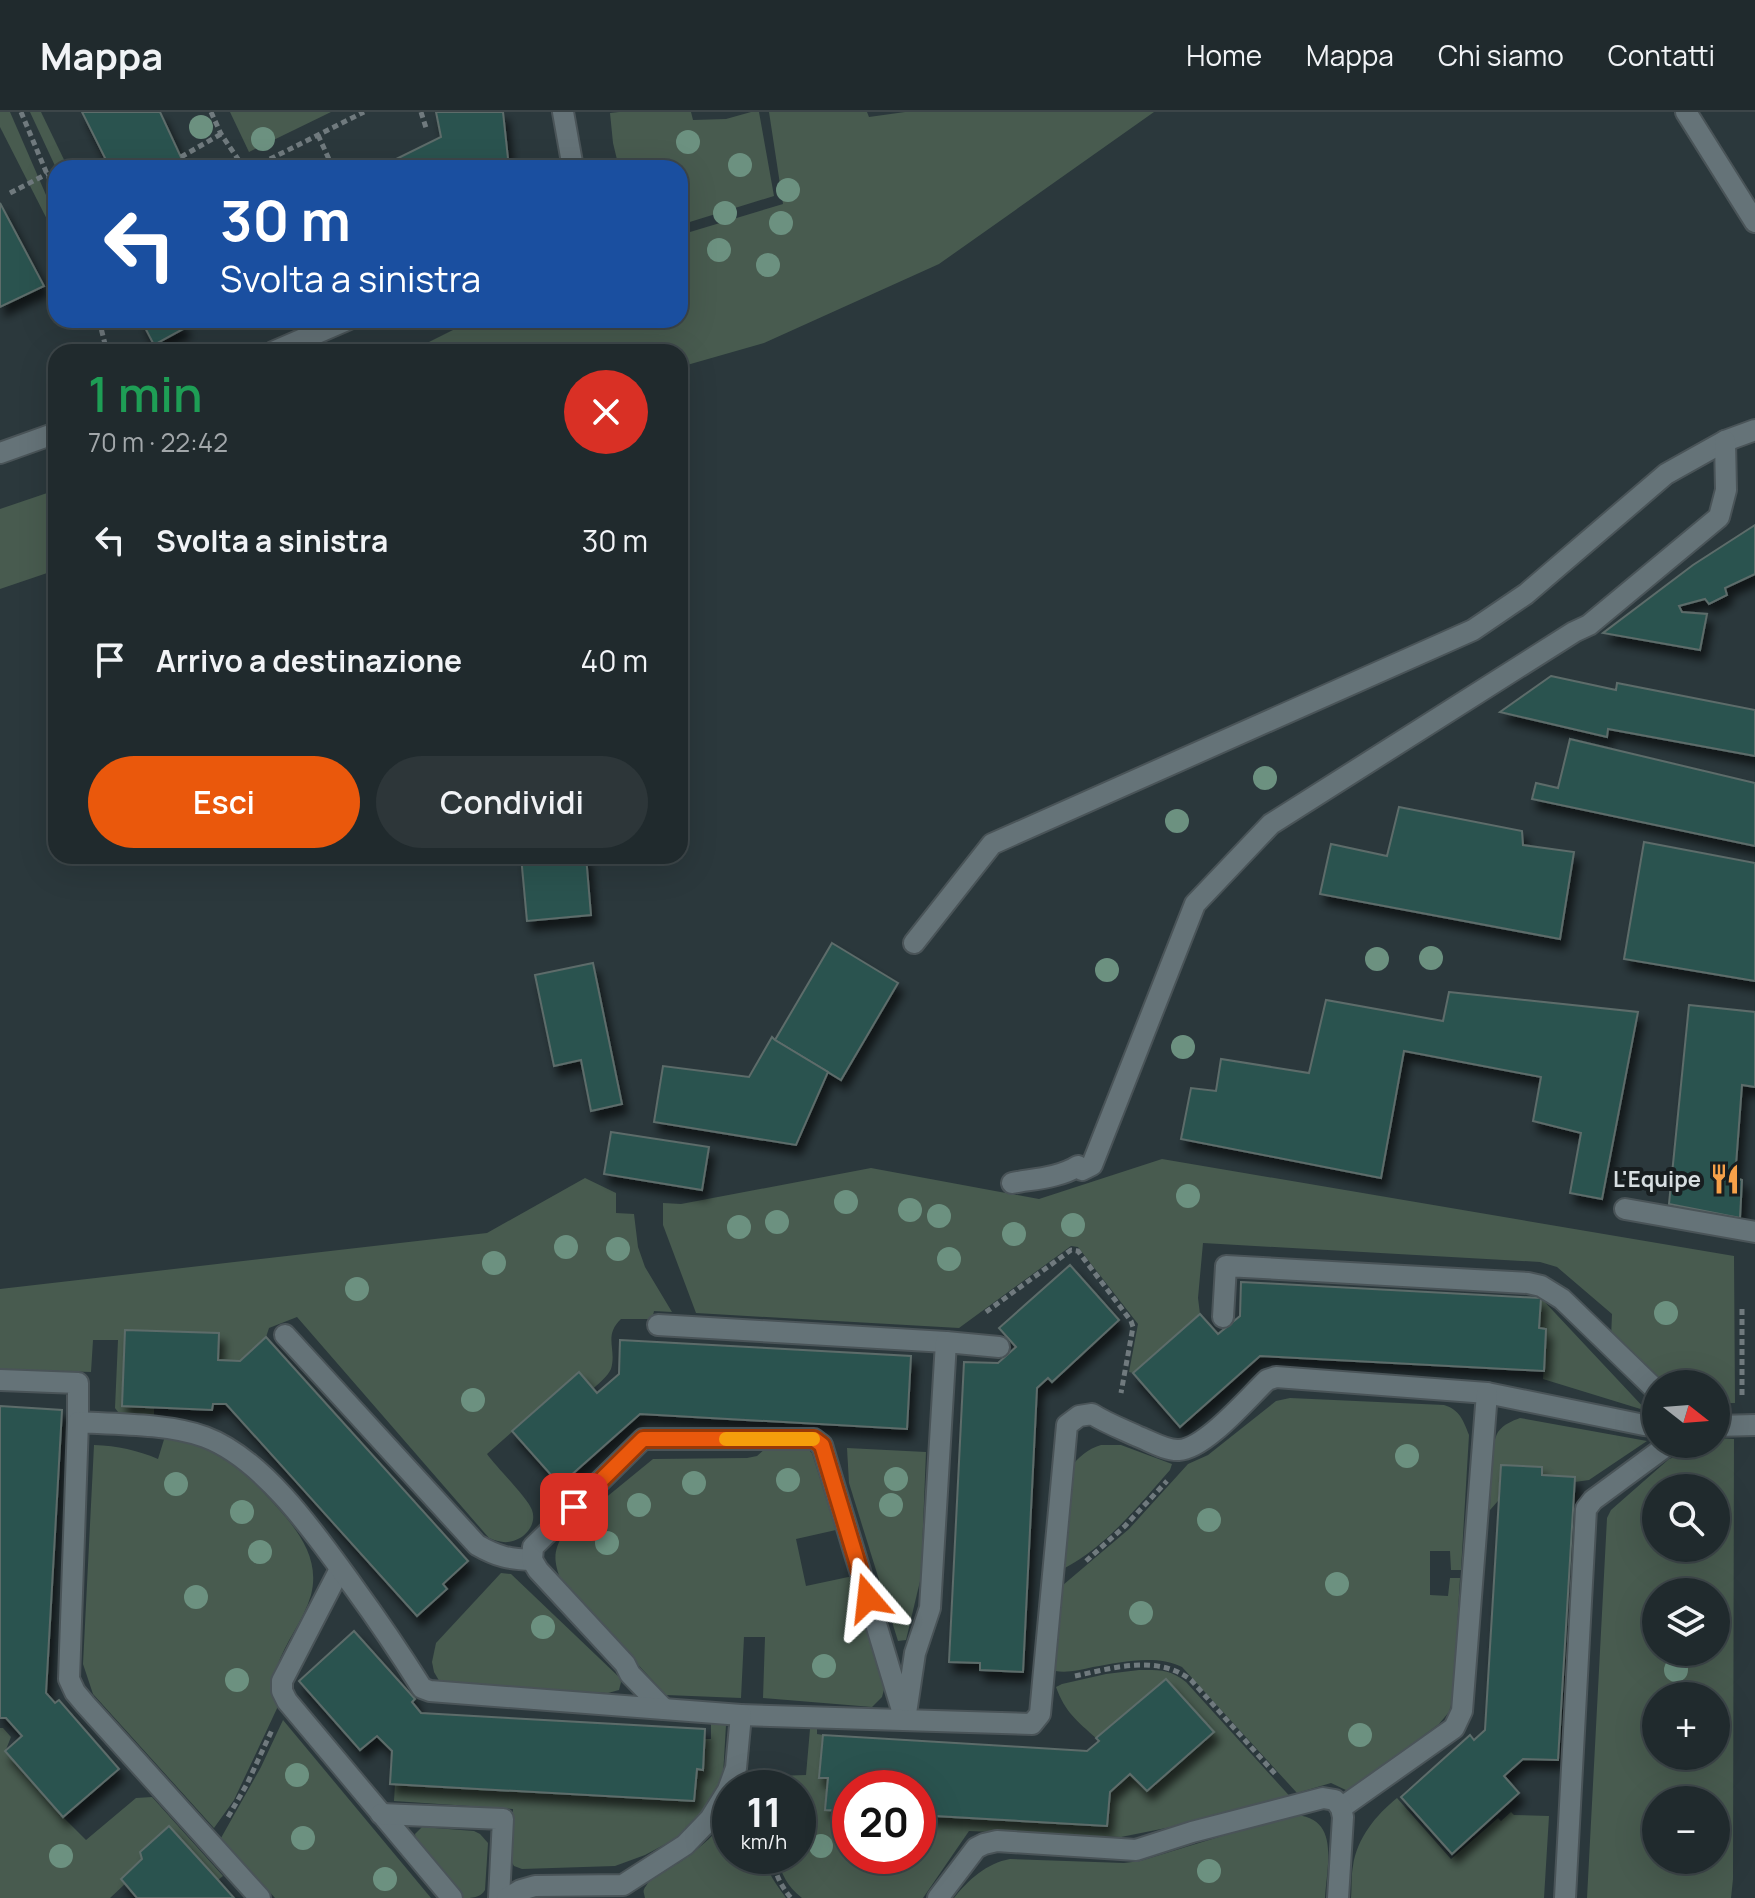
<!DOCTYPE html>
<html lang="it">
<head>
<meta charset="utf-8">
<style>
  :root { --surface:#202a2d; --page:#2d3639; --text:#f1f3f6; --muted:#a2a7aa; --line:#3d4649; --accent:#ea580c }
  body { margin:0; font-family:Manrope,sans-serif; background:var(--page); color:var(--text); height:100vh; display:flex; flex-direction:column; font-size:30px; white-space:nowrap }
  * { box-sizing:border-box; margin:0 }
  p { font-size:26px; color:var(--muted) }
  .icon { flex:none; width:44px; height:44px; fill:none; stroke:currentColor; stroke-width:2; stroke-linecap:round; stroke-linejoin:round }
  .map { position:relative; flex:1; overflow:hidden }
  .panel { position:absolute; left:48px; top:232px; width:640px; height:520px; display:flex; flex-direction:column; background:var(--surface); border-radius:24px; box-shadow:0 8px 32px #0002,0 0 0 2px var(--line) }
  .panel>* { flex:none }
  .guide { position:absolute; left:48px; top:48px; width:640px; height:168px; border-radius:24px; box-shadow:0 8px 32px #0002,0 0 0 2px var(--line); background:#1a4fa0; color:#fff; overflow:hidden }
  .needle { width:52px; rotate:107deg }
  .tools { position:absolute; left:1642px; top:1258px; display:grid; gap:16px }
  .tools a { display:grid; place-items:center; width:88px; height:88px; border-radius:50%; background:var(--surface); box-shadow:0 8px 32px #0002,0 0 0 2px var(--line); font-size:40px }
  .speed { position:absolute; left:712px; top:1658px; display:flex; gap:16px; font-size:40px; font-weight:700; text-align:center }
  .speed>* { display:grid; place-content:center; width:104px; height:104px; border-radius:50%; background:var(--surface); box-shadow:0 8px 32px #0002,0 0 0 2px var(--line); line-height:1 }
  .speed small { font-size:20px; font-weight:400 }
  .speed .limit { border:12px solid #d22; background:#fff; color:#111 }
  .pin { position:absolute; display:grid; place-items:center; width:68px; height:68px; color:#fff; margin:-34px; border-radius:16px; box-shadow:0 4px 12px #0006 }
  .me { position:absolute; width:88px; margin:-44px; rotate:343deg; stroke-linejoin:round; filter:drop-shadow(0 0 6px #0008) }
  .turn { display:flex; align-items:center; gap:28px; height:168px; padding:0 40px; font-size:36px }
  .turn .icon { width:104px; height:104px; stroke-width:2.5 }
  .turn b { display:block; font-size:56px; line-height:68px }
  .round { display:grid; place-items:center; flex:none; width:84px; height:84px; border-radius:42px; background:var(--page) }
  .summary { display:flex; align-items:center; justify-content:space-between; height:136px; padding:0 40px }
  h1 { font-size:48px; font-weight:600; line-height:60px; color:#1e9e55 }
  .primary-button { display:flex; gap:16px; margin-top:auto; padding:16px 40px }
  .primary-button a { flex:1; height:92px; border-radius:48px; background:var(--accent); color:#fff; font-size:32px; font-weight:600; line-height:92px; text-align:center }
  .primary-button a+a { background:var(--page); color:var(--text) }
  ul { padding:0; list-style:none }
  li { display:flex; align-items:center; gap:24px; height:120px; padding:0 40px }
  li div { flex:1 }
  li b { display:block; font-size:30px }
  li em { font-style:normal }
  header { display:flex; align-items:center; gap:48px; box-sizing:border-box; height:112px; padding:0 40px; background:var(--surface); border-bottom:2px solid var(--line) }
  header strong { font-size:38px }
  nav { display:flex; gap:44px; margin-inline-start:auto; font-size:28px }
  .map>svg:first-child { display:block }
</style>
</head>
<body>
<header>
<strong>Mappa</strong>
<nav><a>Home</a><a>Mappa</a><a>Chi siamo</a><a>Contatti</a></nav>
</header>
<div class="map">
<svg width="1755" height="1786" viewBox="0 0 1755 1786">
  <defs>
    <filter id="shadow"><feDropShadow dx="5" dy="9" stdDeviation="4" flood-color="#0009"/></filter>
  </defs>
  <rect width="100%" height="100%" fill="#2b383c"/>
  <g fill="#485b4f" fill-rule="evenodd">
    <polygon points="0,0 10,0 56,106 56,125 0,15"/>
    <polygon points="30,0 41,0 68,56 56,56"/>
    <polygon points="230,0 331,0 249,40"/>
    <polygon points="619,0 691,0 693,8 726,7 751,0 759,0 774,84 680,113 680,56 619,56 613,31 610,1"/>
    <polygon points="769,0 867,0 869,5 905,0 1154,0 939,152 764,231 680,255 680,240 409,240 473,208 680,208 680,123 783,92"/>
    <polygon points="56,378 56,458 0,477 0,397"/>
    <polygon points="1162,1047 1734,1144 1735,1291 1716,1291 1716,1272 1659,1272 1611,1226 1612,1202 1557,1155 1540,1150 1203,1131 1198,1186 1200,1202 1133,1261 1129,1260 1138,1212 1078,1135 1071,1134 959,1216 696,1201 663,1113 663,1091 681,1092 871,1056 1039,1087"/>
    <path d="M585,1066L616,1081V1101L634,1102L638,1135L645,1155L672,1200L654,1199L652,1207H621C603,1224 617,1237 611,1257C608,1264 599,1271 594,1276L579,1261L487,1342C497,1356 527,1385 532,1398C536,1409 530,1420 520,1426C509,1432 501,1431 489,1426L297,1205L269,1216L266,1225L240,1249L218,1248V1221L125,1218L123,1294L154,1296V1306L121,1304L115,1296L118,1228H93L91,1260L0,1257V1177L487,1121Z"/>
    <polygon points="1541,1186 1647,1299 1543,1267 1546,1217 1539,1216"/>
    <path d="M1290,1286L1444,1293C1460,1298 1463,1308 1469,1323L1461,1458H1451L1450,1439H1430V1483L1448,1484L1450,1466H1460L1453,1586L1449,1600L1439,1612L1348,1679L1331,1671L1297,1681L1182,1555C1156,1542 1121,1550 1093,1555C1080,1558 1068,1561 1055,1559L1054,1556L1063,1473L1129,1417L1188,1352L1208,1343L1276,1289Z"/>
    <path d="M1520,1306L1647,1329L1589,1368L1575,1370V1365L1542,1363V1355L1501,1353L1498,1389L1490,1398C1491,1381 1490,1332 1498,1320C1504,1312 1512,1309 1520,1306Z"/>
    <path d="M166,1321C185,1327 206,1333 223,1344C239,1354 252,1368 264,1381C290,1409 322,1441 311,1483C304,1508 285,1530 277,1555C275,1559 273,1563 273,1567C273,1574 278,1584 280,1590L234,1688L214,1716L93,1582L83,1552L94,1333C118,1334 137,1338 158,1347Z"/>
    <path d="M1716,1326L1734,1327L1733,1767L1731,1786H1587L1607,1406L1611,1398L1669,1347L1700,1336L1707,1332H1716ZM1656,1376H1716V1436H1656ZM1656,1480H1716V1540H1656ZM1656,1584H1716V1644H1656ZM1656,1688H1716V1748H1656Z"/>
    <path d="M1101,1333H1121L1172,1352L1170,1358C1138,1394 1106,1435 1063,1457L1070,1356C1079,1345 1087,1337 1101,1333Z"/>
    <path d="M768,1334H804L812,1341L836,1418L796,1427L806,1474L853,1464L886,1570L882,1585L872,1595L763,1586L765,1525H744L741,1586L666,1583L561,1469C553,1447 553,1439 565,1419L653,1347L747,1346L757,1344Z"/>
    <polygon points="847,1336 926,1340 921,1465 906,1528 898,1529 849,1371"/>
    <polygon points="501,1461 511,1462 619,1565 621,1570 619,1578 608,1581 441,1572 434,1560 432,1550 436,1531"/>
    <path d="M1139,1558C1159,1558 1170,1557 1186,1570L1295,1690L1121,1725L969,1719L923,1786H802C787,1774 781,1762 777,1744H798V1676H775V1664L806,1663L810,1617L817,1614V1622L823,1623L819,1666H828L826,1697L850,1699V1744H918V1703L1110,1680L1130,1662L1147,1679L1213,1619L1166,1567L1096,1626C1077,1609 1065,1600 1056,1575L1062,1572L1106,1562Z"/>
    <polygon points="283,1608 431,1786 275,1786 221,1726 261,1655"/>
    <polygon points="711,1612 726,1613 723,1664 717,1677 708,1695 690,1715 673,1728 645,1743 615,1754 522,1757 514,1754 510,1747 513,1697 394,1689 395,1672 694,1689 697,1657 703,1657 705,1627 711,1627"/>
    <polygon points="0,1616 3,1616 11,1625 5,1640 63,1705 86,1728 136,1686 152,1685 223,1764 218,1768 169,1714 140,1740 142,1747 121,1767 125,1772 110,1786 0,1786"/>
    <path d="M1397,1686L1451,1747L1498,1706L1501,1709L1511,1700L1514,1703L1549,1704L1544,1786H1351C1352,1776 1351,1764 1353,1754C1357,1726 1376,1703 1397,1686Z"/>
    <path d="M730,1703V1744H765C766,1760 777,1773 786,1786H645C644,1780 642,1779 646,1774C653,1761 672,1756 683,1748C701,1735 717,1721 730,1703Z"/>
    <path d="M1291,1703C1341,1703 1327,1752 1325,1786H954C968,1768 987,1751 1010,1747L1124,1751L1140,1749Z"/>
    <path d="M422,1715L474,1719L480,1722L488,1731L485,1778C480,1786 472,1786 463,1786L416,1728L415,1722Z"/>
  </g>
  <g fill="#2b524f" stroke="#5d6c6a" stroke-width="2" filter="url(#shadow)">
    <polygon points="82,0 160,0 186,56 110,56"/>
    <polygon points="436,0 503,0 509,56 378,56 441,25"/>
    <polygon points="0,91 44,174 0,195"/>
    <polygon points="141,208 181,208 185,216 154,233"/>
    <polygon points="1755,413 1755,462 1725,476 1727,483 1709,492 1705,487 1679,494 1682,500 1707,502 1700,538 1603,521 1693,453"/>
    <polygon points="1551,564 1616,578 1617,571 1755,598 1755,644 1608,617 1607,625 1500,600"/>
    <polygon points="1570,627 1755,671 1755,734 1532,687 1536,671 1558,676"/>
    <polygon points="1399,695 1522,719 1523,733 1574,740 1560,827 1320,782 1331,732 1387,744"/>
    <polygon points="1644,730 1755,751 1755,869 1624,847"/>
    <polygon points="521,744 586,744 591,803 527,809"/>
    <polygon points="832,831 898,871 841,968 775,928"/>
    <polygon points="593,851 622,992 591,999 581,948 554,954 535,863"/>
    <polygon points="1449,880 1638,900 1602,1087 1570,1081 1581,1021 1533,1009 1541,965 1404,939 1381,1066 1181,1027 1191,976 1216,979 1221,947 1309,961 1326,888 1443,909"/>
    <polygon points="1689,893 1755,900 1755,975 1742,973 1735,1066 1742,1068 1740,1106 1669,1092"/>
    <polygon points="772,925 775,928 828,960 796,1033 654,1010 663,954 749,965"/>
    <polygon points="611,1020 709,1035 702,1078 604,1062"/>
    <polygon points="1070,1153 1119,1208 1052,1270 1048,1266 1037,1276 1023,1560 980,1558 980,1551 949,1550 964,1250 998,1251 1016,1235 999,1216"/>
    <polygon points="1241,1170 1541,1186 1539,1216 1546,1217 1544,1259 1260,1244 1180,1315 1133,1261 1200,1202 1218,1222 1240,1204"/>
    <polygon points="125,1218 219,1221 218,1248 240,1249 266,1225 468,1449 443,1472 447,1477 417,1504 226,1292 213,1292 212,1298 122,1294"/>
    <polygon points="620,1228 911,1244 907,1317 640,1302 560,1373 512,1319 579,1260 597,1281 619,1262"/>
    <polygon points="0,1294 62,1298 46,1581 55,1591 59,1588 119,1657 63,1705 5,1639 22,1624 6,1606 0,1606"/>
    <polygon points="1501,1353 1542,1355 1542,1363 1575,1365 1558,1648 1523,1647 1504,1664 1519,1681 1452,1742 1401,1685 1470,1623 1474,1628 1485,1618"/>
    <polygon points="354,1519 415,1587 412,1590 421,1601 705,1617 703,1658 697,1657 694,1689 390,1672 392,1639 377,1624 360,1638 299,1569"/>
    <polygon points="1166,1567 1214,1620 1147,1679 1130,1662 1110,1680 1107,1714 918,1703 918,1676 850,1676 850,1699 825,1698 828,1666 819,1666 823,1623 1087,1639 1099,1629 1096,1626"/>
    <polygon points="169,1714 218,1768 234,1786 137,1786 121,1767 142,1747 140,1740"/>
  </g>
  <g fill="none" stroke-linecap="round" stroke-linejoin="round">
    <g stroke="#4a5458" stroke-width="24">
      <g id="lane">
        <polyline points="914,831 992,732 1473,518 1526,482 1666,362 1725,329 1755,318"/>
        <path d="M1012,1071C1033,1067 1059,1066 1078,1054L1082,1058L1092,1053L1195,792L1271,712L1574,520L1589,513L1719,405L1726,378L1725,329"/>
        <polyline points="1625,1097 1755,1120"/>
        <polyline points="1223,1205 1226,1154 1528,1171 1541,1174 1562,1187 1656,1278"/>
        <polyline points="658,1213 946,1230"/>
        <path d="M285,1223L477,1433C498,1445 509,1447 532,1448"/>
        <polyline points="0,1268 78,1271 78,1310"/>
        <polyline points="1716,1314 1755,1313"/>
        <polyline points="340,1457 282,1569 282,1579 287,1589 452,1786"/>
        <polyline points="664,1597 630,1562 625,1552 538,1458 532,1448 533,1435 643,1327 814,1327 822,1333 905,1608 915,1541 930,1496 946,1230 999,1235"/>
        <path d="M741,1603L1032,1612L1040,1602L1067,1313L1079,1304L1092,1302C1106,1311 1122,1317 1137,1324C1150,1329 1166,1339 1179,1338C1205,1337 1248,1286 1267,1268L1276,1265L1487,1281L1644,1313L1656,1314"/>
        <polyline points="1341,1696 1454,1616 1462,1599 1487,1281"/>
        <polyline points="381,1702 503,1707 499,1786"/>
        <path d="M260,1786L85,1592L75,1580L69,1567L78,1310C115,1312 170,1312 205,1325C264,1347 317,1424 353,1474C377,1507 400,1541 422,1576L430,1579L741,1603L736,1656L728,1678L710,1707L685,1733L623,1773L535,1774L521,1778L507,1786"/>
        <polyline points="938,1786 976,1736 984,1732 997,1729 1136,1738 1192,1720 1323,1686 1335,1688 1341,1696 1343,1705 1338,1786"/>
        <polyline points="1565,1786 1586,1397 1593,1388 1669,1332"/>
      </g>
    </g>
    <g stroke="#4a5458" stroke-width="24">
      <g id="street">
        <polyline points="563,0 573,56"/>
        <polyline points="1686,0 1755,110"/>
        <polyline points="273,240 347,208"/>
        <polyline points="0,341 56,321"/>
      </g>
    </g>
    <g stroke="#707a7e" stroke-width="5" stroke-dasharray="6 4" stroke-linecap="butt">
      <polyline points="21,0 47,62 56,79"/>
      <polyline points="211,0 221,22 244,56"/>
      <polyline points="421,0 427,19"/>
      <polyline points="318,23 333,56"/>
      <polyline points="181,45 221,22"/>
      <polyline points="252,56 364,0"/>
      <polyline points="10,81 47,62"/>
      <polyline points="99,208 107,240"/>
      <polyline points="1742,1197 1742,1284"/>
      <polyline points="986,1200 1071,1138 1078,1139 1131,1209 1133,1215 1121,1281"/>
      <polyline points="1086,1449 1125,1414 1167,1369"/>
      <path d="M1075,1564C1113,1556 1157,1542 1191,1568L1277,1664"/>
      <polyline points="771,1676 771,1657"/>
      <polyline points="228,1705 247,1672 272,1618"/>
      <path d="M772,1744C775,1761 780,1773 791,1786"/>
    </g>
    <use href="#lane" stroke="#657378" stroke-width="20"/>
    <use href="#street" stroke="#657378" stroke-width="20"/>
  </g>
  <g fill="#6c9180">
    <circle cx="201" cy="15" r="12"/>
    <circle cx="263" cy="27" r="12"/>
    <circle cx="688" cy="30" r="12"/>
    <circle cx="740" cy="53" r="12"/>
    <circle cx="788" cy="78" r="12"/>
    <circle cx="725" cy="101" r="12"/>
    <circle cx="781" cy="111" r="12"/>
    <circle cx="719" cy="138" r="12"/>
    <circle cx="768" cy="153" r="12"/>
    <circle cx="1265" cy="666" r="12"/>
    <circle cx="1177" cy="709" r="12"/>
    <circle cx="1431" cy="846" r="12"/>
    <circle cx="1377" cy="847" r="12"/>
    <circle cx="1107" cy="858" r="12"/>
    <circle cx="1183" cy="935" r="12"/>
    <circle cx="1188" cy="1084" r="12"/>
    <circle cx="846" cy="1090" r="12"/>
    <circle cx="910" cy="1098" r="12"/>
    <circle cx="939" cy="1104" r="12"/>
    <circle cx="777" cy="1110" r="12"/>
    <circle cx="1073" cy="1113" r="12"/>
    <circle cx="739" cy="1115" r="12"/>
    <circle cx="1014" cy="1122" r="12"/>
    <circle cx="566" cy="1135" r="12"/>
    <circle cx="618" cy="1137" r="12"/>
    <circle cx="949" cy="1147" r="12"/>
    <circle cx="494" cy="1151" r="12"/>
    <circle cx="357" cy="1177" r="12"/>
    <circle cx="1666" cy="1201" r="12"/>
    <circle cx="473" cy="1288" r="12"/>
    <circle cx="1407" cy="1344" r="12"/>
    <circle cx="896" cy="1367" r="12"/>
    <circle cx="788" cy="1368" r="12"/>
    <circle cx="694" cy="1371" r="12"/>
    <circle cx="176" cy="1372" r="12"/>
    <circle cx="639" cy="1393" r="12"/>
    <circle cx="891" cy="1393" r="12"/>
    <circle cx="242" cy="1400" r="12"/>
    <circle cx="1209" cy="1408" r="12"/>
    <circle cx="607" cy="1431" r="12"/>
    <circle cx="260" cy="1440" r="12"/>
    <circle cx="1337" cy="1472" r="12"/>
    <circle cx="196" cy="1485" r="12"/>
    <circle cx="1141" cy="1501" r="12"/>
    <circle cx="543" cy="1515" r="12"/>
    <circle cx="824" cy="1554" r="12"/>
    <circle cx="1676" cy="1558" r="12"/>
    <circle cx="237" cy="1568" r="12"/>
    <circle cx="1360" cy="1623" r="12"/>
    <circle cx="297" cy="1663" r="12"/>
    <circle cx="303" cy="1726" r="12"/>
    <circle cx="821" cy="1734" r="12"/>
    <circle cx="61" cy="1744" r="12"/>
    <circle cx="1209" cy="1759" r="12"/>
    <circle cx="385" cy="1767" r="12"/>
  </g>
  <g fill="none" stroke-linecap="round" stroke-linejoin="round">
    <g stroke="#983908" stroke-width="20">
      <polyline id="route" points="574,1395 643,1327 814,1327 822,1333 868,1486"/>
    </g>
    <use href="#route" stroke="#ea580c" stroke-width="14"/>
    <polyline stroke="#f59e0b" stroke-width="14" points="726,1327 813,1327"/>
  </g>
  <defs>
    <g id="restaurant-bare" transform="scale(2.4)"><path d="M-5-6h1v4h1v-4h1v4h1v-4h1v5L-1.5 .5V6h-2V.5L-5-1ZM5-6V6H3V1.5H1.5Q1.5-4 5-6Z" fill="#f7a149" stroke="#181e20" stroke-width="2.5" paint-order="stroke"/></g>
  </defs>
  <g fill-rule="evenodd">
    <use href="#restaurant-bare" x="1725" y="1067"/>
  </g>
  <g text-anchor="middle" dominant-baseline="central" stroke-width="8" stroke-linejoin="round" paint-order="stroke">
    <g font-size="22" font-weight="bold" fill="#d7dee1" stroke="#181e20" text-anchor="end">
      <text x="1701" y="1067">L'Equipe</text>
    </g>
  </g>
</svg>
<div class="tools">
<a><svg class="needle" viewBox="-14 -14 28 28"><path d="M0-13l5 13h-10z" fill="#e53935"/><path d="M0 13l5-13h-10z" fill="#a2a7aa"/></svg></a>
<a><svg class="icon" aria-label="search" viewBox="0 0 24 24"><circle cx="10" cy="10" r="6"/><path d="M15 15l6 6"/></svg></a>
<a><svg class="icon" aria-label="layers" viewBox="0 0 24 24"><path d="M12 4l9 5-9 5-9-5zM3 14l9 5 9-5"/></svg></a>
<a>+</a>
<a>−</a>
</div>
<div class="speed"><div>11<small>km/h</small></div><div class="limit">20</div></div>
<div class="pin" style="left:574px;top:1395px;background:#d93025"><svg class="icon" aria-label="arrive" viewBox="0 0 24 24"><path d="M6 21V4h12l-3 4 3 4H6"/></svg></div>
<svg class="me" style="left:868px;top:1486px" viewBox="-20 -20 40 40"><path d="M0-17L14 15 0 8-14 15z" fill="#ea580c" stroke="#fff" stroke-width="4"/></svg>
<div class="guide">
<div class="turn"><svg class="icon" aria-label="left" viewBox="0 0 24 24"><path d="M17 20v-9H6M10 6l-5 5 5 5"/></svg><div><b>30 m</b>Svolta a sinistra</div></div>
</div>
<section class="panel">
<div class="summary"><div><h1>1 min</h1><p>70 m · 22:42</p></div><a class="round" style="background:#d93025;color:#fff"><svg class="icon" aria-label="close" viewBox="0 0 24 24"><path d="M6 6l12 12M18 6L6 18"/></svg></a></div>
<ul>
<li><svg class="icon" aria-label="left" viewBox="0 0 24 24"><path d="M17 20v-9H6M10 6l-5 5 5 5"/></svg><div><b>Svolta a sinistra</b></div><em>30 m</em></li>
<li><svg class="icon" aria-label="arrive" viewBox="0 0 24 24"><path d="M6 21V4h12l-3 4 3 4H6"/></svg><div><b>Arrivo a destinazione</b></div><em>40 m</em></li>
</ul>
<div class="primary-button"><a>Esci</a><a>Condividi</a></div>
</section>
</div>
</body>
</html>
